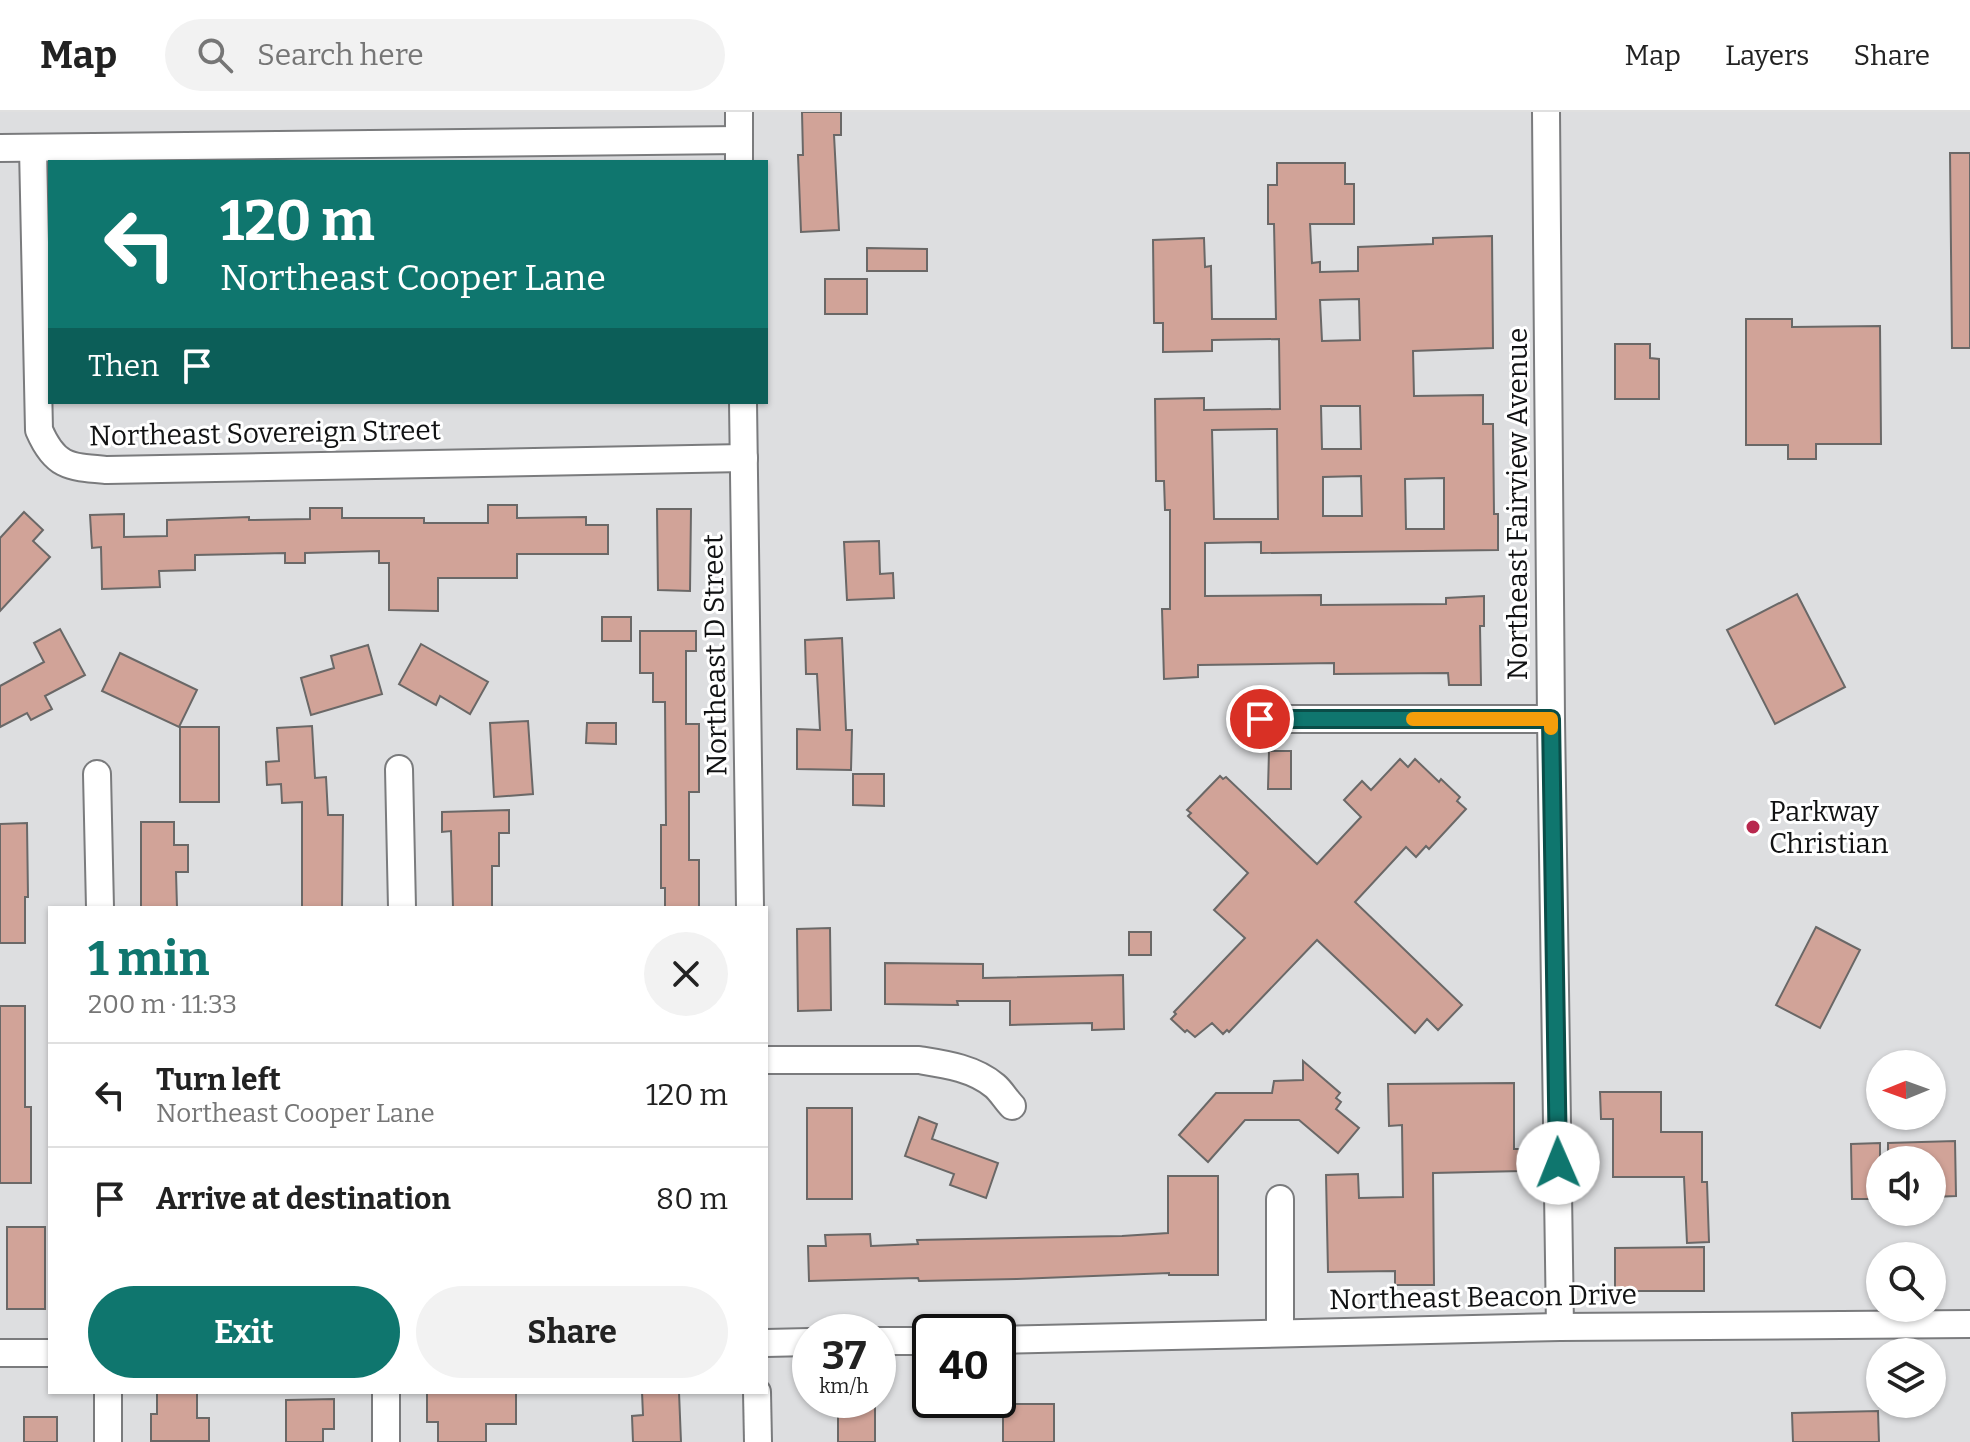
<!DOCTYPE html>
<html lang="en">
<head>
<meta charset="utf-8">
<style>
  :root { --surface:#fff; --page:#f2f2f2; --text:#222; --muted:#767676; --line:#e0e0e0; --accent:#0f766e }
  body { margin:0; font-family:Bitter,serif; background:var(--page); color:var(--text); height:100vh; display:flex; flex-direction:column; font-size:30px; white-space:nowrap }
  * { box-sizing:border-box; margin:0 }
  p { font-size:26px; color:var(--muted) }
  .icon { flex:none; width:44px; height:44px; fill:none; stroke:currentColor; stroke-width:2; stroke-linecap:round; stroke-linejoin:round }
  .map { position:relative; flex:1; overflow:hidden }
  .sheet { position:absolute; left:48px; top:794px; width:720px; height:488px; display:flex; flex-direction:column; background:var(--surface); border-radius:0px; box-shadow:0 2px 6px #0004 }
  .sheet>* { flex:none }
  .top-card { position:absolute; left:48px; top:48px; width:720px; height:244px; border-radius:0px; box-shadow:0 2px 6px #0004; background:#0f766e; color:#fff; overflow:hidden }
  .needle { width:52px; rotate:269deg }
  .controls { position:absolute; left:1866px; top:938px; display:grid; gap:16px }
  .controls a { display:grid; place-items:center; width:80px; height:80px; border-radius:50%; background:var(--surface); box-shadow:0 2px 6px #0004; font-size:40px }
  .speed { position:absolute; left:792px; top:1202px; display:flex; gap:16px; font-size:40px; font-weight:700; text-align:center }
  .speed>* { display:grid; place-content:center; width:104px; height:104px; border-radius:50%; background:var(--surface); box-shadow:0 2px 6px #0004; line-height:1 }
  .speed small { font-size:20px; font-weight:400 }
  .speed .limit { border:4px solid #111; border-radius:12px; background:#fff; color:#111 }
  .pin { position:absolute; display:grid; place-items:center; width:68px; height:68px; color:#fff; margin:-34px; border:4px solid #fff; border-radius:50%; box-shadow:0 2px 8px #0007 }
  .me { position:absolute; width:88px; margin:-44px; rotate:359deg; stroke-linejoin:round; filter:drop-shadow(0 0 6px #0008) }
  .turn { display:flex; align-items:center; gap:28px; height:168px; padding:0 40px; font-size:36px }
  .turn .icon { width:104px; height:104px; stroke-width:2.5 }
  .turn b { display:block; font-size:56px; line-height:68px }
  .then { display:flex; align-items:center; height:76px; padding:0 40px; background:#0003; gap:16px; font-size:30px }
  .round { display:grid; place-items:center; flex:none; width:84px; height:84px; border-radius:42px; background:var(--page) }
  .headline { display:flex; align-items:center; justify-content:space-between; height:136px; padding:0 40px }
  h1 { font-size:48px; font-weight:700; line-height:60px; color:var(--accent) }
  .button { display:flex; gap:16px; margin-top:auto; padding:16px 40px }
  .button a { flex:1; height:92px; border-radius:48px; background:var(--accent); color:#fff; font-size:32px; font-weight:700; line-height:92px; text-align:center }
  .button a+a { background:var(--page); color:var(--text) }
  ul { padding:0; list-style:none }
  li { display:flex; align-items:center; gap:24px; height:104px; padding:0 40px; border-top:2px solid var(--line) }
  li div { flex:1 }
  li b { display:block; font-size:30px }
  li em { font-style:normal }
  header { display:flex; align-items:center; gap:48px; box-sizing:border-box; height:112px; padding:0 40px; background:var(--surface); border-bottom:2px solid var(--line) }
  header strong { font-size:38px }
  nav { display:flex; gap:44px; margin-inline-start:auto; font-size:28px }
  .search { width:560px; height:72px; background:var(--page); display:flex; align-items:center; gap:20px; box-sizing:border-box; padding:0 28px; border-radius:44px; color:var(--muted); font-size:30px }
  .map>svg:first-child { display:block }
</style>
</head>
<body>
<header>
<strong>Map</strong>
<div class="search"><svg class="icon" aria-label="search" viewBox="0 0 24 24"><circle cx="10" cy="10" r="6"/><path d="M15 15l6 6"/></svg>Search here</div>
<nav><a>Map</a><a>Layers</a><a>Share</a></nav>
</header>
<div class="map">
<svg width="1970" height="1330" viewBox="0 0 1970 1330">
  <rect width="100%" height="100%" fill="#dddee0"/>
  <g fill="#d1a398" stroke="#6a6867" stroke-width="2" fill-rule="evenodd">
    <polygon points="802,0 841,0 841,23 834,23 839,118 801,120 798,43 803,43"/>
    <polygon points="1950,41 1970,41 1970,236 1952,236"/>
    <path d="M1277,51H1345V72H1354V112H1310L1312,151L1320,150V160L1358,159V135L1433,132V126L1492,124L1493,236L1413,239L1414,284L1483,283V312H1493L1494,402H1498V438L1261,441V430L1205,431V484L1321,483V493L1446,492V486L1484,484V514H1480L1481,573H1449L1448,561L1334,562V551L1198,553V565L1164,567L1162,497H1170V398H1165L1164,369H1156L1155,287L1204,286V298L1280,297L1279,227L1212,228V239L1163,240V211H1154L1153,128L1204,126L1205,155L1211,154L1212,207H1276L1274,112H1268V73H1277ZM1359,187L1360,228L1322,229L1320,188ZM1321,294H1360L1361,337H1322ZM1277,317L1278,407H1214L1212,318ZM1361,364L1362,404H1323V365ZM1444,366V417H1406L1405,367Z"/>
    <polygon points="867,136 927,137 927,159 867,159"/>
    <rect x="825" y="167" width="42" height="35"/>
    <polygon points="1746,207 1792,207 1792,215 1880,214 1881,332 1816,332 1816,347 1788,347 1788,333 1746,333"/>
    <polygon points="1615,232 1650,232 1650,246 1659,247 1659,287 1615,287"/>
    <polygon points="488,393 517,393 517,406 586,405 586,413 608,413 608,442 517,442 517,466 438,466 438,499 389,498 389,451 379,451 379,439 305,441 305,451 285,451 285,441 195,443 195,458 159,459 160,475 102,477 101,435 92,436 90,403 124,402 124,425 167,424 167,408 249,405 249,408 310,407 310,396 342,396 342,406 424,406 424,411 488,411"/>
    <polygon points="657,397 691,397 690,479 658,478"/>
    <polygon points="24,400 43,418 33,429 50,445 0,499 0,426"/>
    <polygon points="879,429 880,462 893,461 894,486 847,488 844,430"/>
    <polygon points="1797,482 1845,575 1775,612 1727,518"/>
    <rect x="602" y="505" width="29" height="24"/>
    <polygon points="60,517 85,563 45,584 52,597 31,608 27,601 0,615 0,574 44,550 34,531"/>
    <polygon points="640,519 696,519 696,539 686,539 686,612 699,612 699,680 689,680 689,748 699,748 699,796 665,796 665,776 661,776 661,713 666,713 665,590 653,590 653,561 640,561"/>
    <polygon points="842,526 846,618 852,618 851,658 797,657 797,617 820,618 817,562 806,562 805,528"/>
    <polygon points="421,532 488,570 470,602 440,584 436,593 399,572"/>
    <polygon points="368,533 382,582 311,603 301,566 334,556 331,544"/>
    <polygon points="120,541 197,578 179,615 102,579"/>
    <polygon points="528,609 533,682 494,685 490,611"/>
    <polygon points="587,611 616,611 616,632 586,631"/>
    <polygon points="312,614 315,666 326,665 328,703 343,703 342,796 302,796 302,690 282,691 281,672 267,673 266,650 279,649 277,616"/>
    <rect x="180" y="615" width="39" height="75"/>
    <polygon points="1269,639 1291,639 1291,677 1268,677"/>
    <polygon points="1400,647 1408,655 1415,647 1439,670 1441,667 1460,685 1457,689 1466,697 1429,737 1426,734 1416,745 1406,735 1355,790 1462,893 1438,918 1427,907 1415,921 1317,828 1229,920 1227,918 1223,922 1212,911 1195,925 1187,918 1185,920 1171,907 1176,902 1174,900 1245,826 1214,798 1248,761 1188,704 1191,701 1187,698 1220,664 1223,667 1226,665 1317,752 1361,705 1344,688 1362,669 1371,678"/>
    <polygon points="853,662 884,662 884,694 853,693"/>
    <polygon points="509,698 509,721 499,721 499,754 492,754 492,796 453,796 451,719 442,720 442,700"/>
    <polygon points="141,710 174,710 174,733 188,733 188,760 176,760 177,796 141,796"/>
    <polygon points="27,711 28,785 25,785 25,831 0,831 0,712"/>
    <polygon points="1816,815 1860,838 1820,916 1776,893"/>
    <polygon points="830,816 831,898 798,899 797,817"/>
    <rect x="1129" y="820" width="22" height="23"/>
    <polygon points="885,851 983,852 983,866 1123,863 1124,917 1092,918 1092,911 1010,913 1010,889 957,889 958,893 885,892"/>
    <polygon points="0,894 25,894 25,995 31,995 31,1071 0,1071"/>
    <polygon points="1303,949 1340,981 1336,986 1341,990 1336,997 1359,1016 1338,1041 1299,1008 1245,1008 1208,1050 1179,1023 1216,981 1272,981 1274,969 1303,968"/>
    <polygon points="1514,971 1514,1037 1521,1037 1522,1059 1433,1061 1434,1173 1395,1173 1395,1159 1328,1160 1326,1063 1358,1062 1359,1086 1403,1085 1402,1013 1389,1014 1388,972"/>
    <polygon points="1600,980 1661,980 1661,1020 1702,1020 1702,1070 1707,1070 1709,1130 1687,1131 1684,1065 1613,1065 1613,1007 1601,1007"/>
    <rect x="807" y="996" width="45" height="91"/>
    <polygon points="919,1005 937,1012 932,1027 998,1051 986,1086 950,1073 954,1062 905,1044"/>
    <polygon points="1955,1029 1956,1084 1932,1085 1932,1048 1888,1048 1888,1031"/>
    <polygon points="1880,1031 1880,1087 1852,1087 1851,1032"/>
    <polygon points="1168,1064 1218,1064 1218,1163 1169,1163 1169,1161 1017,1167 919,1169 918,1166 809,1169 808,1134 826,1134 825,1123 870,1122 871,1134 918,1132 917,1128 1122,1124 1168,1121"/>
    <rect x="7" y="1115" width="38" height="82"/>
    <polygon points="1704,1135 1704,1179 1615,1179 1615,1136"/>
    <polygon points="157,1280 197,1280 197,1306 209,1306 209,1329 151,1329 151,1302 157,1302"/>
    <polygon points="642,1280 679,1280 681,1330 633,1330 632,1304 643,1303"/>
    <polygon points="427,1281 516,1281 516,1312 486,1312 486,1330 438,1330 438,1310 427,1310"/>
    <polygon points="334,1287 334,1317 323,1317 323,1330 286,1330 286,1288"/>
    <rect x="1003" y="1292" width="51" height="38"/>
    <rect x="838" y="1293" width="37" height="37"/>
    <polygon points="1878,1299 1879,1330 1793,1330 1792,1301"/>
    <rect x="24" y="1305" width="33" height="25"/>
  </g>
  <g fill="none" stroke-linecap="round" stroke-linejoin="round">
    <g stroke="#7a7b7d" stroke-width="30">
      <g id="minor">
        <polyline points="739,0 739,50"/>
        <polyline points="1546,0 1551,607 1560,1215"/>
        <polyline points="0,36 739,28"/>
        <path d="M33,36L39,318C55,355 69,355 107,358L744,346"/>
        <polyline points="743,290 750,796"/>
        <polyline points="1260,607 1551,607"/>
        <polyline points="399,657 402,796"/>
        <polyline points="97,662 100,796"/>
        <path d="M766,948H919C944,952 974,956 995,974C1001,979 1006,988 1012,994"/>
        <polyline points="1280,1220 1280,1087"/>
        <polyline points="998,1228 1560,1215 1970,1212"/>
        <polyline points="878,1229 930,1229"/>
        <polyline points="766,1231 810,1230"/>
        <polyline points="0,1241 50,1241"/>
        <polyline points="108,1280 108,1330"/>
        <polyline points="386,1280 386,1330"/>
        <polyline points="757,1280 758,1330"/>
      </g>
    </g>
    <use href="#minor" stroke="#fff" stroke-width="26"/>
  </g>
  <g fill="none" stroke-linecap="round" stroke-linejoin="round">
    <g stroke="#0a4d48" stroke-width="20">
      <polyline id="route" points="1260,607 1551,607 1558,1051"/>
    </g>
    <use href="#route" stroke="#0f766e" stroke-width="14"/>
    <polyline stroke="#f59e0b" stroke-width="14" points="1413,607 1551,607 1551,616"/>
  </g>
  <circle fill="#b8284e" stroke="#fff" stroke-width="3" cx="1753" cy="715" r="8"/>
  <g text-anchor="middle" dominant-baseline="central" stroke-width="6" stroke-linejoin="round" paint-order="stroke">
    <g font-size="28" fill="#111213" stroke="#fff">
      <text transform="translate(265 321) rotate(-1)">Northeast Sovereign Street</text>
      <text transform="translate(1517 392) rotate(-90)">Northeast Fairview Avenue</text>
      <text transform="translate(715 543) rotate(-91)">Northeast D Street</text>
      <text transform="translate(1483 1185) rotate(-1)">Northeast Beacon Drive</text>
    </g>
    <g font-size="28" fill="#111213" stroke="#fff" text-anchor="start">
      <text x="1769" y="699">Parkway<tspan x="1769" dy="32">Christian</tspan></text>
    </g>
  </g>
</svg>
<div class="controls">
<a><svg class="needle" viewBox="-14 -14 28 28"><path d="M0-13l5 13h-10z" fill="#e53935"/><path d="M0 13l5-13h-10z" fill="#767676"/></svg></a>
<a><svg class="icon" aria-label="sound" viewBox="0 0 24 24"><path d="M4 9h4l5-4v14l-5-4H4zM17 9q2 3 0 6"/></svg></a>
<a><svg class="icon" aria-label="search" viewBox="0 0 24 24"><circle cx="10" cy="10" r="6"/><path d="M15 15l6 6"/></svg></a>
<a><svg class="icon" aria-label="layers" viewBox="0 0 24 24"><path d="M12 4l9 5-9 5-9-5zM3 14l9 5 9-5"/></svg></a>
</div>
<div class="speed"><div>37<small>km/h</small></div><div class="limit">40</div></div>
<div class="pin" style="left:1260px;top:607px;background:#d93025"><svg class="icon" aria-label="arrive" viewBox="0 0 24 24"><path d="M6 21V4h12l-3 4 3 4H6"/></svg></div>
<svg class="me" style="left:1558px;top:1051px" viewBox="-20 -20 40 40"><circle r="19" fill="#fff"/><path d="M0-13L10 11 0 6-10 11z" fill="#0f766e"/></svg>
<div class="top-card">
<div class="turn"><svg class="icon" aria-label="left" viewBox="0 0 24 24"><path d="M17 20v-9H6M10 6l-5 5 5 5"/></svg><div><b>120 m</b>Northeast Cooper Lane</div></div>
<div class="then">Then<svg class="icon" aria-label="arrive" viewBox="0 0 24 24"><path d="M6 21V4h12l-3 4 3 4H6"/></svg></div>
</div>
<section class="sheet">
<div class="headline"><div><h1>1 min</h1><p>200 m · 11:33</p></div><a class="round"><svg class="icon" aria-label="close" viewBox="0 0 24 24"><path d="M6 6l12 12M18 6L6 18"/></svg></a></div>
<ul>
<li><svg class="icon" aria-label="left" viewBox="0 0 24 24"><path d="M17 20v-9H6M10 6l-5 5 5 5"/></svg><div><b>Turn left</b><p>Northeast Cooper Lane</p></div><em>120 m</em></li>
<li><svg class="icon" aria-label="arrive" viewBox="0 0 24 24"><path d="M6 21V4h12l-3 4 3 4H6"/></svg><div><b>Arrive at destination</b></div><em>80 m</em></li>
</ul>
<div class="button"><a>Exit</a><a>Share</a></div>
</section>
</div>
</body>
</html>
